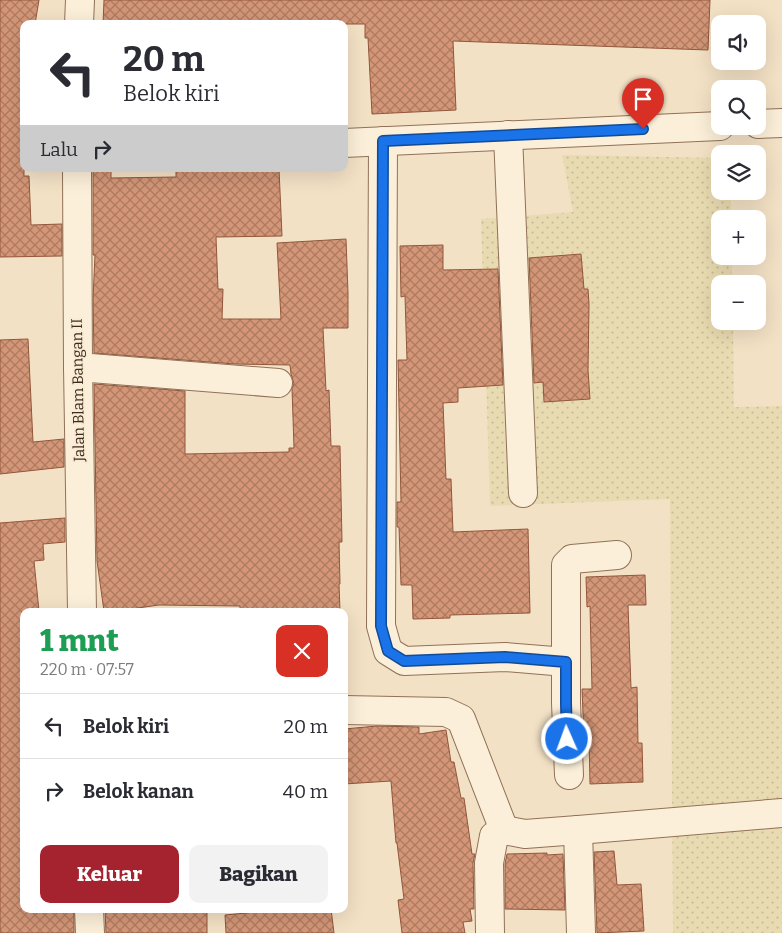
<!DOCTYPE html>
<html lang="id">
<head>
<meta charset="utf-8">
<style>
  :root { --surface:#fff; --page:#f2f2f3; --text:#2b2b33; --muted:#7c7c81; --line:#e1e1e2; --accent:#a5222f }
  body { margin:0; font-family:Bitter,serif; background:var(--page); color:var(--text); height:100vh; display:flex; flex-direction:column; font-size:19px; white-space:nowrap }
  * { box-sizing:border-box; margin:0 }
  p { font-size:16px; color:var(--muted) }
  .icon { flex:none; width:28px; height:28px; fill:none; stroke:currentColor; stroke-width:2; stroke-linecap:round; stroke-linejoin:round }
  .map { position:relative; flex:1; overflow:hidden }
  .sheet { position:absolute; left:20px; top:608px; width:328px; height:305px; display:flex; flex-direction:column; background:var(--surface); border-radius:10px; box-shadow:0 5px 20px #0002 }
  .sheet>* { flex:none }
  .top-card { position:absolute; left:20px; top:20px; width:328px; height:152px; border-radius:10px; box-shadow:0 5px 20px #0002; background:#fff; color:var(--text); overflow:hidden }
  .buttons { position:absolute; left:711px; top:15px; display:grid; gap:10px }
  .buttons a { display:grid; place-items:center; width:55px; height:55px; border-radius:10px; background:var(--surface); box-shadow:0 5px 20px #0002; font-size:25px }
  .pin { position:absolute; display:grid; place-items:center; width:42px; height:42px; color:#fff; margin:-51px -21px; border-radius:50% 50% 50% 0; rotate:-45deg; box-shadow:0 0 5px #0007 }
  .pin .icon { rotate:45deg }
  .me { position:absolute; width:55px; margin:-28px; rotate:358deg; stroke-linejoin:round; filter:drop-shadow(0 0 4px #0008) }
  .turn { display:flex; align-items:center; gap:18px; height:105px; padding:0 20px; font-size:22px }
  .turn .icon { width:65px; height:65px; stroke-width:2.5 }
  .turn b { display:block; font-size:35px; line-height:42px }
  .then { display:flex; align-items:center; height:48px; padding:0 20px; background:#0003; gap:10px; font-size:19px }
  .round { display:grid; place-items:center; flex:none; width:52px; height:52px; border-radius:10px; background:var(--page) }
  .summary { display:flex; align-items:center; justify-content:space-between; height:85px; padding:0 20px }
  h1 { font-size:30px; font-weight:800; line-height:38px; color:#1e9e55 }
  .primary-button { display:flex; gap:10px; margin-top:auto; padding:10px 20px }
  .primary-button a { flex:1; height:58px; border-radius:10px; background:var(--accent); color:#fff; font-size:20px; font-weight:800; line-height:58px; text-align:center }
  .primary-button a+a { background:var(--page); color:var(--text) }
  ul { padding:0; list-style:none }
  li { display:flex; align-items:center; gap:15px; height:65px; padding:0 20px; border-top:1px solid var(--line) }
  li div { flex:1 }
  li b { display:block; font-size:19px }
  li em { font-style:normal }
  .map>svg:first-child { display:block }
</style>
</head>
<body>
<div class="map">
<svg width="782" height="933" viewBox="0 0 782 933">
  <defs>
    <pattern id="farmland-dots" width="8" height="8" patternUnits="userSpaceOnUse" patternTransform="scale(1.25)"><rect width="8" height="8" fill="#e9dbb1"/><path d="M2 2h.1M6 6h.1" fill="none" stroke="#c9bc98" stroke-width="1.8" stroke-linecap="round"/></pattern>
    <pattern id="building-cross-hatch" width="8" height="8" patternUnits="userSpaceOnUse" patternTransform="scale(1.25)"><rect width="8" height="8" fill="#d49677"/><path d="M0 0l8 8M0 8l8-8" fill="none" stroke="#ad7b61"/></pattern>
  </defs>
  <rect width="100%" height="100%" fill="#f3e1c5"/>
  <polygon fill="url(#farmland-dots)" points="562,155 720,158 720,191 731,191 731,219 720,219 720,256 732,256 732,284 720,284 720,321 733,321 734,407 782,406 782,933 673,933 670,499 490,506 481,219 573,212"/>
  <g fill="url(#building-cross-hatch)" stroke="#92563c">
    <polygon points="0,0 39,0 35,24 24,24 24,176 29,176 31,225 62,224 62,256 0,257"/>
    <polygon points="104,0 710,0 708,50 453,41 456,110 372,114 368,38 365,38 365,24 246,24 212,22 212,24 103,24"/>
    <polygon points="93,169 111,169 111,178 176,177 176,169 279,169 282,236 216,237 218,289 223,289 222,319 281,319 277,243 346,239 348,293 348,328 323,328 326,391 329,390 331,446 340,446 342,542 339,542 340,584 339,584 340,611 307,611 307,609 240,611 240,606 159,605 116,611 104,611 97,561 94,384 185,391 185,454 289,452 289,448 294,448 292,388 294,384 292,377 291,374 290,365 235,364 94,353 93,299 95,255 93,255"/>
    <polygon points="443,245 443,270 498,269 503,385 458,388 458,402 443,403 446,479 451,479 453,532 528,529 530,613 450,615 450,618 413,619 412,585 401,585 399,527 397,527 397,502 401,502 398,360 407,360 405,296 401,297 400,246"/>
    <polygon points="581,254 584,289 588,289 589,304 588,370 590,399 544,402 543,382 534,383 529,258"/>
    <polygon points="28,339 33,442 64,439 64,467 0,474 0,340"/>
    <polygon points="65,518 65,542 43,544 44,560 34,561 39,611 24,611 24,909 74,909 74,933 0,933 0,523"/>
    <polygon points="645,575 646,605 628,605 631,688 637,687 638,743 642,743 643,782 590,784 589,737 584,737 582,689 592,689 590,606 587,607 586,577"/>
    <polygon points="377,726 419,727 419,734 446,730 451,762 454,762 461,798 464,798 472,854 475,854 473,863 474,909 470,909 472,921 463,922 465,933 402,933 398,900 404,899 397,843 396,843 391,781 344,784 344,729"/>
    <polygon points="614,851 617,885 641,884 644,931 597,933 594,852"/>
    <polygon points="547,853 547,855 563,854 565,910 505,909 505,864 507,854"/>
    <polygon points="105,909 207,909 207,933 106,933"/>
    <polygon points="289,909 331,909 334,933 226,933 225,915"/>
  </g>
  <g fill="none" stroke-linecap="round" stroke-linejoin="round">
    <g stroke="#907158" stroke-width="30">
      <g id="minor">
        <polyline points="79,24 80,0"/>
        <polyline points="758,124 782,123"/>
        <polyline points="508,135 523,493"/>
        <polyline points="383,141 381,626 388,651 404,661 505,657 566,662 566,703 569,775"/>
        <polyline points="344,143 720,126"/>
        <polyline points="77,169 78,367 82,611"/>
        <polyline points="78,367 278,383"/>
        <polyline points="566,662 566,565 572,559 617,555"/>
        <polyline points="344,710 446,712 461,719 504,830"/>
        <polyline points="578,830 581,933"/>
        <polyline points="89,909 90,933"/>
        <polyline points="490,933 489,863 494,836 504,830 525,834 578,830 782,813"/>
      </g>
    </g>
    <use href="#minor" stroke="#fcefd9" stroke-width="28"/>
  </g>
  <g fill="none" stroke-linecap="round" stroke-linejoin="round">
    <g stroke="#114b97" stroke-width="12">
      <polyline id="route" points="567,739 566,703 566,662 505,657 404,661 388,651 381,626 383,141 643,129"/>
    </g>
    <use href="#route" stroke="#1a73e8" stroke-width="9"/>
  </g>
  <g text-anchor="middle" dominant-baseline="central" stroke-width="4" stroke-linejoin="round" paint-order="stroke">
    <g font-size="15" fill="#3f2b1e" stroke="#f9ecd5">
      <text transform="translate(78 390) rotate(-91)">Jalan Blam Bangan II</text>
    </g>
  </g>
</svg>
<div class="buttons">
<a><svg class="icon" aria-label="sound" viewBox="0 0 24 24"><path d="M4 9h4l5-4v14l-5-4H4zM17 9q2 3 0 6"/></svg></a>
<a><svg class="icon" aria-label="search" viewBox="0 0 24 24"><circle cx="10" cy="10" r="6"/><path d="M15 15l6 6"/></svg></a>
<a><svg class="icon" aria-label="layers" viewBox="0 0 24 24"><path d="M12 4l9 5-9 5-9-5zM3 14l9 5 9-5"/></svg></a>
<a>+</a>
<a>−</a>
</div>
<div class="pin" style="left:643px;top:129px;background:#d93025"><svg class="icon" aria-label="arrive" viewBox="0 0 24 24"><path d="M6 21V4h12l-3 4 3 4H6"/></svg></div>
<svg class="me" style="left:567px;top:739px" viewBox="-20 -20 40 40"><circle r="17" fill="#1a73e8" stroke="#fff" stroke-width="3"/><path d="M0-11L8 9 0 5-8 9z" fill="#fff"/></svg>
<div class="top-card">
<div class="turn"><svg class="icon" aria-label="left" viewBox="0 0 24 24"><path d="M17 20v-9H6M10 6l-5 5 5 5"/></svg><div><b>20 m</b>Belok kiri</div></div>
<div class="then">Lalu<svg class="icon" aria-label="right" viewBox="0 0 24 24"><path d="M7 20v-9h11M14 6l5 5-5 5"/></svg></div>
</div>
<section class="sheet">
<div class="summary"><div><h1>1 mnt</h1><p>220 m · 07:57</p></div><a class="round" style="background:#d93025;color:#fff"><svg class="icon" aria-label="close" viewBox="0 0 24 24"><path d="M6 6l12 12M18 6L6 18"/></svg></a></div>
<ul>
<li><svg class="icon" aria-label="left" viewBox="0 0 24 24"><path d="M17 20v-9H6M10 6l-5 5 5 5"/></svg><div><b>Belok kiri</b></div><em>20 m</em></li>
<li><svg class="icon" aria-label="right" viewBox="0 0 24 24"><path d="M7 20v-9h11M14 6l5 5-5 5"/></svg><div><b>Belok kanan</b></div><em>40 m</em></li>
</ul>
<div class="primary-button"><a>Keluar</a><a>Bagikan</a></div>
</section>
</div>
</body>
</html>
